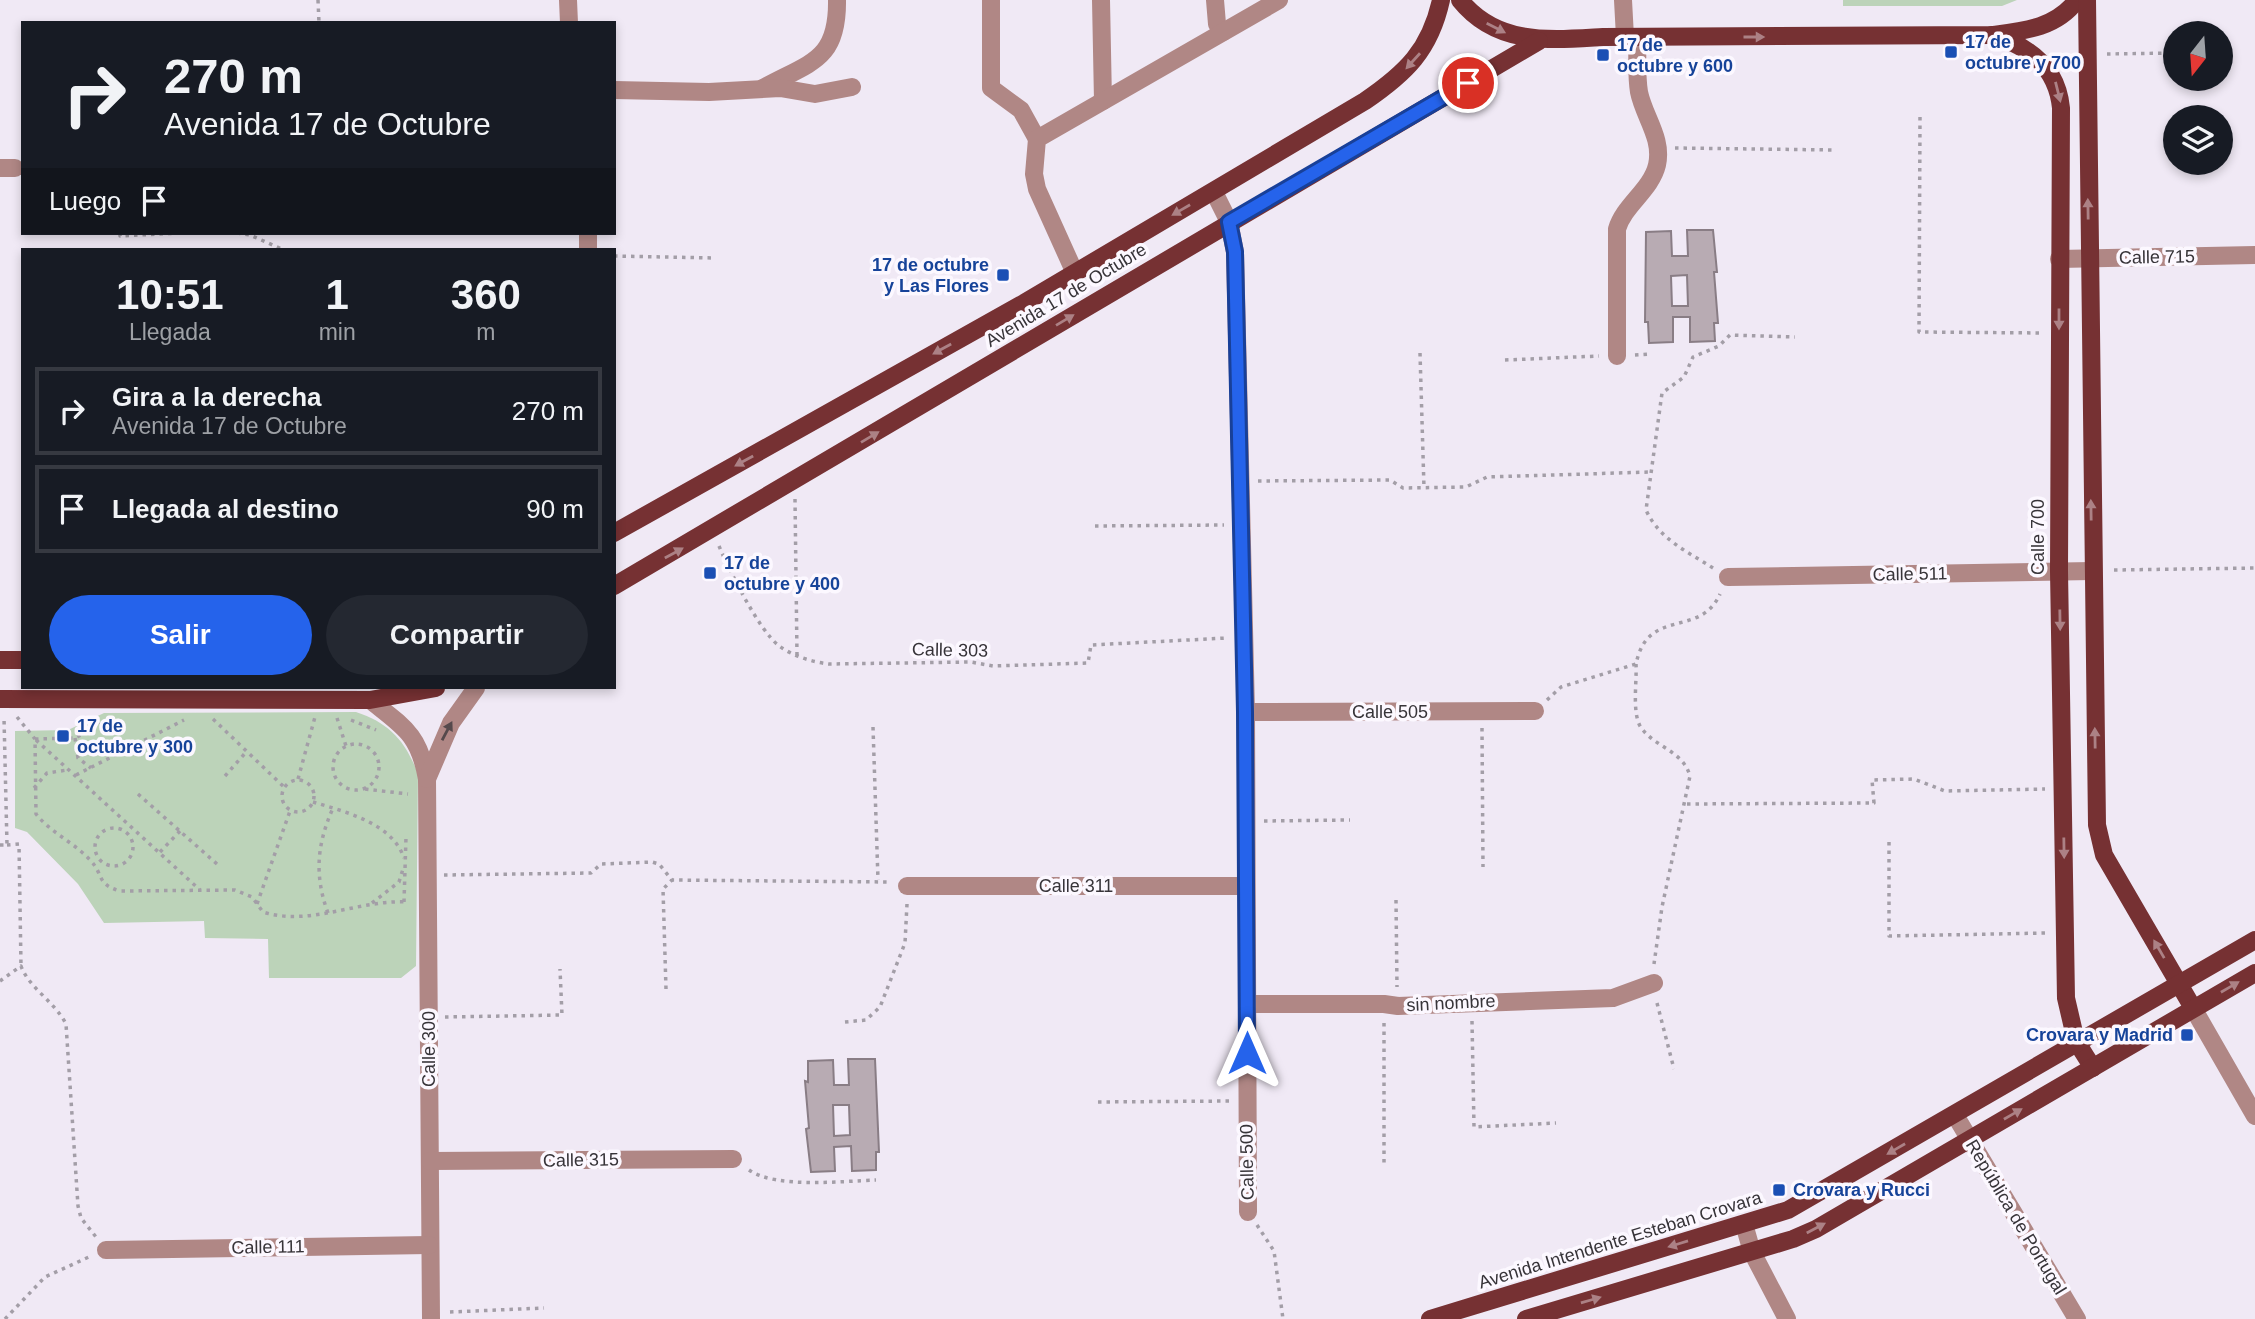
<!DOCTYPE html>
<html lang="es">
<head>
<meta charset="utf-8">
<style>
  :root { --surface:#171b24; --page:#242831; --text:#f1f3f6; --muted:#9ea1a6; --line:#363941; --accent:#2563eb }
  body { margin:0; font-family:Arial,sans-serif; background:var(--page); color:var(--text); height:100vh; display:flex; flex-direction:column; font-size:26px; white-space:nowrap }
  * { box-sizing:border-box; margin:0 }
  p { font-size:23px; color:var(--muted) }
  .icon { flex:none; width:38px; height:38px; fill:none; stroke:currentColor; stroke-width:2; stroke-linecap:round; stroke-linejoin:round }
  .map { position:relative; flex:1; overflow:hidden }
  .panel { position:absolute; left:21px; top:248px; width:595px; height:441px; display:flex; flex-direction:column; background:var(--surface); border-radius:0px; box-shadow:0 4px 10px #0003 }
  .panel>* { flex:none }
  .hud { position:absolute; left:21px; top:21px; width:595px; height:214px; border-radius:0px; box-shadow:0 4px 10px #0003; background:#171b24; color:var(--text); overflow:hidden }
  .needle { width:46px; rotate:197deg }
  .tools { position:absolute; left:2163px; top:21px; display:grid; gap:14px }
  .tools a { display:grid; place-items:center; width:70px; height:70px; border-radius:50%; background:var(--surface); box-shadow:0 4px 10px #0003; font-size:35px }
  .pin { position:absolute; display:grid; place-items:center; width:60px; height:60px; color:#fff; margin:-30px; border:4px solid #fff; border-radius:50%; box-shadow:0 2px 7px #0007 }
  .me { position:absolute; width:77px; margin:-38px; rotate:0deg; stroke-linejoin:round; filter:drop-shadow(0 0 5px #0008) }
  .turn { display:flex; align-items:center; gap:24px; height:147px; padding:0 28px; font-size:32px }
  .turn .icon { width:91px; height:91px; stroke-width:2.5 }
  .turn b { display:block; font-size:49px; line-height:60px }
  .then { display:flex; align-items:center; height:66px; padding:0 28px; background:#0003; gap:14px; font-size:26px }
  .eta { display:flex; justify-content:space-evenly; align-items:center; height:119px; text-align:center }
  .eta b { font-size:42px; font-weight:600; line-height:49px }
  .action { display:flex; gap:14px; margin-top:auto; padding:14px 28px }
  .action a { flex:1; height:80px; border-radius:42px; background:var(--accent); color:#fff; font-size:28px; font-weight:600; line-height:80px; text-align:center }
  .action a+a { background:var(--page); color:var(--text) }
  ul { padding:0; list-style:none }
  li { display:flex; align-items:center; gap:21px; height:88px; margin:0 14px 10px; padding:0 14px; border:4px solid var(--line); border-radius:0px }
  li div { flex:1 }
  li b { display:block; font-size:26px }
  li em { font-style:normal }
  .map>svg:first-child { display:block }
</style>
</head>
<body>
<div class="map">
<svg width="2255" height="1319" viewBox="0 0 2255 1319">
  <rect width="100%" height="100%" fill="#f0e9f5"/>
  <g fill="#bcd3b9">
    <polygon points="1843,0 2017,0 2002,6 1843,6"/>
    <path d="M356,712C390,723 406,742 418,774L416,966L401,978H269L268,939L205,938L204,921L104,923L78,884L27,832L15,828V731L68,730L104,713Z"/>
  </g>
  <g fill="#b8abb3" stroke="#897d85" stroke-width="2" fill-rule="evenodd">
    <path d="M1687,230H1713L1717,272H1714L1718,323H1714L1715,341L1690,342V317H1673V342L1649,343L1648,322H1645L1646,232L1671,231L1672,256H1688ZM1687,275L1688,306H1672L1671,276Z"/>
    <path d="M848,1059H875L879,1152H876V1170L852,1171L851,1146L834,1147L835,1171L811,1172L806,1129L809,1128L805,1081L808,1082V1061L833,1060L834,1085H849ZM833,1105H849L850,1135L834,1136Z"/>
  </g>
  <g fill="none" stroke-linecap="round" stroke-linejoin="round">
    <g stroke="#a39ea7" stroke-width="3.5" stroke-dasharray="3.5 5" stroke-linecap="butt">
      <polyline points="318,0 319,23"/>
      <polyline points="2221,52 2229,52"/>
      <polyline points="2107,54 2175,53"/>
      <polyline points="1920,117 1919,332 2043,333"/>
      <polyline points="1675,148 1836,150"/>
      <polyline points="120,233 120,236 179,233"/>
      <polyline points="237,233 250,235 284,250"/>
      <polyline points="614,256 715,258"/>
      <polyline points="1420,353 1424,488"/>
      <polyline points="1635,355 1650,354"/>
      <polyline points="1505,360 1599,356"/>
      <polyline points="1258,481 1390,480 1403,488 1466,487 1487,477 1650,472"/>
      <polyline points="795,499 797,655"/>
      <polyline points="1095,526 1224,525"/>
      <path d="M719,546C729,570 759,630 778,645C792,656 812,662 829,664L971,662L993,666L1088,663L1091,645L1227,638"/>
      <path d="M1713,568C1688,552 1659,539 1646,510L1662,393L1684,377L1693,357L1719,346L1730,335L1795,337"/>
      <polyline points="2114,570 2255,568"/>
      <path d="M1636,664C1637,681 1632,711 1640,726C1653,747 1683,750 1690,776L1662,907L1654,964"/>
      <path d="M1547,700L1561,687L1636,664C1648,606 1700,639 1720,594"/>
      <path d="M17,717L35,739L36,814C51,833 75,843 91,861C104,875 96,884 120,891L235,890L252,897L263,912C311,927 359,899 408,902"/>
      <polyline points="337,718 346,746"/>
      <polyline points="213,719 284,787"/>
      <polyline points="351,720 376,730"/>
      <polyline points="873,727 878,880"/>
      <polyline points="1482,728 1483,867"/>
      <polyline points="75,738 78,758 91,768"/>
      <polyline points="35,739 75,738 109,720"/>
      <polyline points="36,740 200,890"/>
      <circle cx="356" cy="767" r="23"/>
      <polyline points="76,775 184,720"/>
      <polyline points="225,776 247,751"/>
      <polyline points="298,779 315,717"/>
      <circle cx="298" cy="796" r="16"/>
      <polyline points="34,788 47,773 67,770"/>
      <polyline points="365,789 408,794"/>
      <polyline points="138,794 217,864"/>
      <path d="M313,802C346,812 392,823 404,858"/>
      <polyline points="1687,804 1874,803 1872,780 1914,779 1945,791 2045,789"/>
      <polyline points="1264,821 1350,820"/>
      <circle cx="114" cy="847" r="19"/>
      <polyline points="1889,842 1889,936 2046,933"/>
      <polyline points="0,845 7,845 4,718"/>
      <polyline points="7,845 19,844 21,966"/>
      <polyline points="160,852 180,831"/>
      <polyline points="444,875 591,873 601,864 652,862 659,864 672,880 890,882"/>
      <polyline points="1396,900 1397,987"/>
      <polyline points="404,902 406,837"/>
      <polyline points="372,903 399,882 403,869"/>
      <polyline points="257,904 290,811"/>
      <path d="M328,913C314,875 317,844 333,808"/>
      <path d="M0,981L21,966C29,988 55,1002 66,1024L78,1206L81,1218L96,1237"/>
      <polyline points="666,989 663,889 672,880"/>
      <polyline points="1657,1003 1674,1069"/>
      <polyline points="445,1017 562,1015 560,969"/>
      <polyline points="1472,1021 1474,1127 1556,1123"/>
      <polyline points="845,1022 866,1020 880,1007 905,943 907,904"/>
      <polyline points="1384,1023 1384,1166"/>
      <polyline points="1098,1102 1231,1101"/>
      <path d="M749,1170C776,1189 843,1181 876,1180"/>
      <polyline points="1257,1225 1274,1251 1283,1319"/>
      <polyline points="450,1312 544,1308"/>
      <polyline points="5,1319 45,1277 91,1256"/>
    </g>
    <g stroke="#b08785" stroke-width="18">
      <polyline points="568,0 569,23"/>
      <polyline points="991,0 991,88 1021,110 1037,139"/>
      <polyline points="1101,0 1103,101"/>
      <polyline points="1215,0 1217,24 1223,32"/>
      <polyline points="1623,0 1625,37"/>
      <path d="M763,88C810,62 838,61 837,0"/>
      <polyline points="614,90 709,92 780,88 815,94 852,87"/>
      <polyline points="0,168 15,168"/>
      <polyline points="1214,192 1229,222 1235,252 1246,712 1248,1212"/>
      <polyline points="588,233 588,250"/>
      <polyline points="2059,259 2255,255"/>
      <polyline points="1074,271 1037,189 1034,174 1037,139 1279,0"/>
      <path d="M1617,356V229C1624,205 1651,190 1657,165C1663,138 1644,117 1639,92C1636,74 1638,55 1637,37"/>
      <polyline points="1728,577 2092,571"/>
      <path d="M370,700C404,727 419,734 427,779L431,1319"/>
      <polyline points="1246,712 1535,711"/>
      <polyline points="427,779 451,723 476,688"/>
      <polyline points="907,886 1245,886"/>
      <polyline points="1247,1004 1384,1004 1398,1006 1613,998 1654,983"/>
      <polyline points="2193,1008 2255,1116"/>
      <polyline points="1955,1115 2077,1319"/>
      <polyline points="430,1161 733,1159"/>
      <polyline points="1744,1224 1752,1252 1787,1319"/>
      <polyline points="106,1250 429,1245"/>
    </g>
    <g stroke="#763133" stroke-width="18">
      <path d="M1460,0C1497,46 1550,40 1603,37L1992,35C2024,31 2056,28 2077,0"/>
      <polyline points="2087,0 2097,825 2104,855 2193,1008"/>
      <path d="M1992,35C2029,46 2057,67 2061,108L2059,571L2066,998L2076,1041L2093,1068"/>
      <path d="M614,533L1024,303L1365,101C1406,73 1430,50 1441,0"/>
      <polyline points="614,586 1539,41"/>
      <polyline points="0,660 23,660"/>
      <polyline points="0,699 370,700 436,688"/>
      <polyline points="1430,1319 1788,1210 2255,940"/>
      <polyline points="1526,1319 1793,1239 1816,1229 2255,973"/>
    </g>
  </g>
  <defs><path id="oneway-solid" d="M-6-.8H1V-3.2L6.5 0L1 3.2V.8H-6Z" transform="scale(1.75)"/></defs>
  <g fill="#ac8185">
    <use href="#oneway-solid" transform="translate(1496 28) rotate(27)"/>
    <use href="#oneway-solid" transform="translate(1754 37)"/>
    <use href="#oneway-solid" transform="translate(1413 61) rotate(132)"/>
    <use href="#oneway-solid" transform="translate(2058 92) rotate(76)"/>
    <use href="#oneway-solid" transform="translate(2088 209) rotate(-91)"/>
    <use href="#oneway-solid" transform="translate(1181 210) rotate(150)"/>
    <use href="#oneway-solid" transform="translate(2059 319) rotate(90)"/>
    <use href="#oneway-solid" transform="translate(1065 320) rotate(-31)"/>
    <use href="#oneway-solid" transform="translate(942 349) rotate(151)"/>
    <use href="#oneway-solid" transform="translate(870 437) rotate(-31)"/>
    <use href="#oneway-solid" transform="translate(744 461) rotate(151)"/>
    <use href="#oneway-solid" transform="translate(2091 510) rotate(-91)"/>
    <use href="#oneway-solid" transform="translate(674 553) rotate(-29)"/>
    <use href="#oneway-solid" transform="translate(2060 620) rotate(89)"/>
    <use href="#oneway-solid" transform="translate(2095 738) rotate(-91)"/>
    <use href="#oneway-solid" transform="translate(2064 848) rotate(89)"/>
    <use href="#oneway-solid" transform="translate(2159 949) rotate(-120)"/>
    <use href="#oneway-solid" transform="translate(2230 987) rotate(-30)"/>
    <use href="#oneway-solid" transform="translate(2013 1114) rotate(-30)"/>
    <use href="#oneway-solid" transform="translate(1896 1149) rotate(150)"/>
    <use href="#oneway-solid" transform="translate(1816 1228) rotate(-28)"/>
    <use href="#oneway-solid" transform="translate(1678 1244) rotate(163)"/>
    <use href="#oneway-solid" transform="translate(1591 1300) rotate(-16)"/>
  </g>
  <use fill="#55494c" href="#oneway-solid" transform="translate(447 731) rotate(-62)"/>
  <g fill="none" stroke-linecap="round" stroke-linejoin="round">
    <g stroke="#184099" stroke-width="18">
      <polyline id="route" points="1247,1053 1245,712 1235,252 1229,222 1468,83"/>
    </g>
    <use href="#route" stroke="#2563eb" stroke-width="12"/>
  </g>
  <g fill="#1a4fb4" stroke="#fcf8ff" stroke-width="2.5">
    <rect x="1944" y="45" width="14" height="14" rx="3.5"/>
    <rect x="1596" y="48" width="14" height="14" rx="3.5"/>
    <rect x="996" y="268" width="14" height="14" rx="3.5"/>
    <rect x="703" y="566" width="14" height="14" rx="3.5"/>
    <rect x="56" y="729" width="14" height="14" rx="3.5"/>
    <rect x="2180" y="1028" width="14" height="14" rx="3.5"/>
    <rect x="1772" y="1183" width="14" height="14" rx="3.5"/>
  </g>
  <g text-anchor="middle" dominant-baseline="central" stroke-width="7" stroke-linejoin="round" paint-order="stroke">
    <g font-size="18" font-weight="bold" fill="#164399" stroke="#fcf8ff" text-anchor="start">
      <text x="1965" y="42">17 de<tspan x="1965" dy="21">octubre y 700</tspan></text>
      <text x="1617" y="45">17 de<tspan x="1617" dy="21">octubre y 600</tspan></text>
      <text x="989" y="265" text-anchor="end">17 de octubre<tspan x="989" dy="21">y Las Flores</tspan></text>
      <text x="724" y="563">17 de<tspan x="724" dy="21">octubre y 400</tspan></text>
      <text x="77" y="726">17 de<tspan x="77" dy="21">octubre y 300</tspan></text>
      <text x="2173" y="1035" text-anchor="end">Crovara y Madrid</text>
      <text x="1793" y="1190">Crovara y Rucci</text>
    </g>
    <g font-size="18" fill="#373439" stroke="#fcf8ff">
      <text transform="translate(2157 257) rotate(-1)">Calle 715</text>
      <text transform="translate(1066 295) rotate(-31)">Avenida 17 de Octubre</text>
      <text transform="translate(2038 537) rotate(-90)">Calle 700</text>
      <text transform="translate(1910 574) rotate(-1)">Calle 511</text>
      <text transform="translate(950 650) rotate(1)">Calle 303</text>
      <text x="1390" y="712">Calle 505</text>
      <text x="1076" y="886">Calle 311</text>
      <text transform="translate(1451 1003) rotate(-3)">sin nombre</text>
      <text transform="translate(429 1049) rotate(-90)">Calle 300</text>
      <text transform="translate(581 1160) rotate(-1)">Calle 315</text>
      <text transform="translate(1247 1162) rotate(-91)">Calle 500</text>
      <text transform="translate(2016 1217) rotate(59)">República de Portugal</text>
      <text transform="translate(1620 1240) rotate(-17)">Avenida Intendente Esteban Crovara</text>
      <text transform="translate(268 1247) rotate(-1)">Calle 111</text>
    </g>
  </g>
</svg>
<div class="tools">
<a><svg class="needle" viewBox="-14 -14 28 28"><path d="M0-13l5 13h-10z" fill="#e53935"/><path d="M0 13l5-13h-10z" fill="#9ea1a6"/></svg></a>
<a><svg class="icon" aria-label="layers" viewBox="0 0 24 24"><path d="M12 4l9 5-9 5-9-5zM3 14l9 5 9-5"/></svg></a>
</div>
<div class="pin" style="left:1468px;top:83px;background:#d93025"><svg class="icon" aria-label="arrive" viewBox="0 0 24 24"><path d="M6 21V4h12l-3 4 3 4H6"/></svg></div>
<svg class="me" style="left:1247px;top:1053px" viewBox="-20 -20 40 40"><path d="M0-17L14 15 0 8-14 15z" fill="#2563eb" stroke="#fff" stroke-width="4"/></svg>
<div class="hud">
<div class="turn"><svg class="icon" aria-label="right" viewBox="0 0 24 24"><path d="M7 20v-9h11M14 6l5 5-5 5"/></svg><div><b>270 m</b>Avenida 17 de Octubre</div></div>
<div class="then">Luego<svg class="icon" aria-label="arrive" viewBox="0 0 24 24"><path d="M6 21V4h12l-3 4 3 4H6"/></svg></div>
</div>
<section class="panel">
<div class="eta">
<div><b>10:51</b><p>Llegada</p></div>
<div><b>1</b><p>min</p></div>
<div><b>360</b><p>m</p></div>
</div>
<ul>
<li><svg class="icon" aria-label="right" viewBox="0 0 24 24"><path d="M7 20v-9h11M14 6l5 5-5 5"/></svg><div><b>Gira a la derecha</b><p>Avenida 17 de Octubre</p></div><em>270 m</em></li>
<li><svg class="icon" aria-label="arrive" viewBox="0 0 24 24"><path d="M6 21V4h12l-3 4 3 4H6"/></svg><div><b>Llegada al destino</b></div><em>90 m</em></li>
</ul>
<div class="action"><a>Salir</a><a>Compartir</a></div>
</section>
</div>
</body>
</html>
